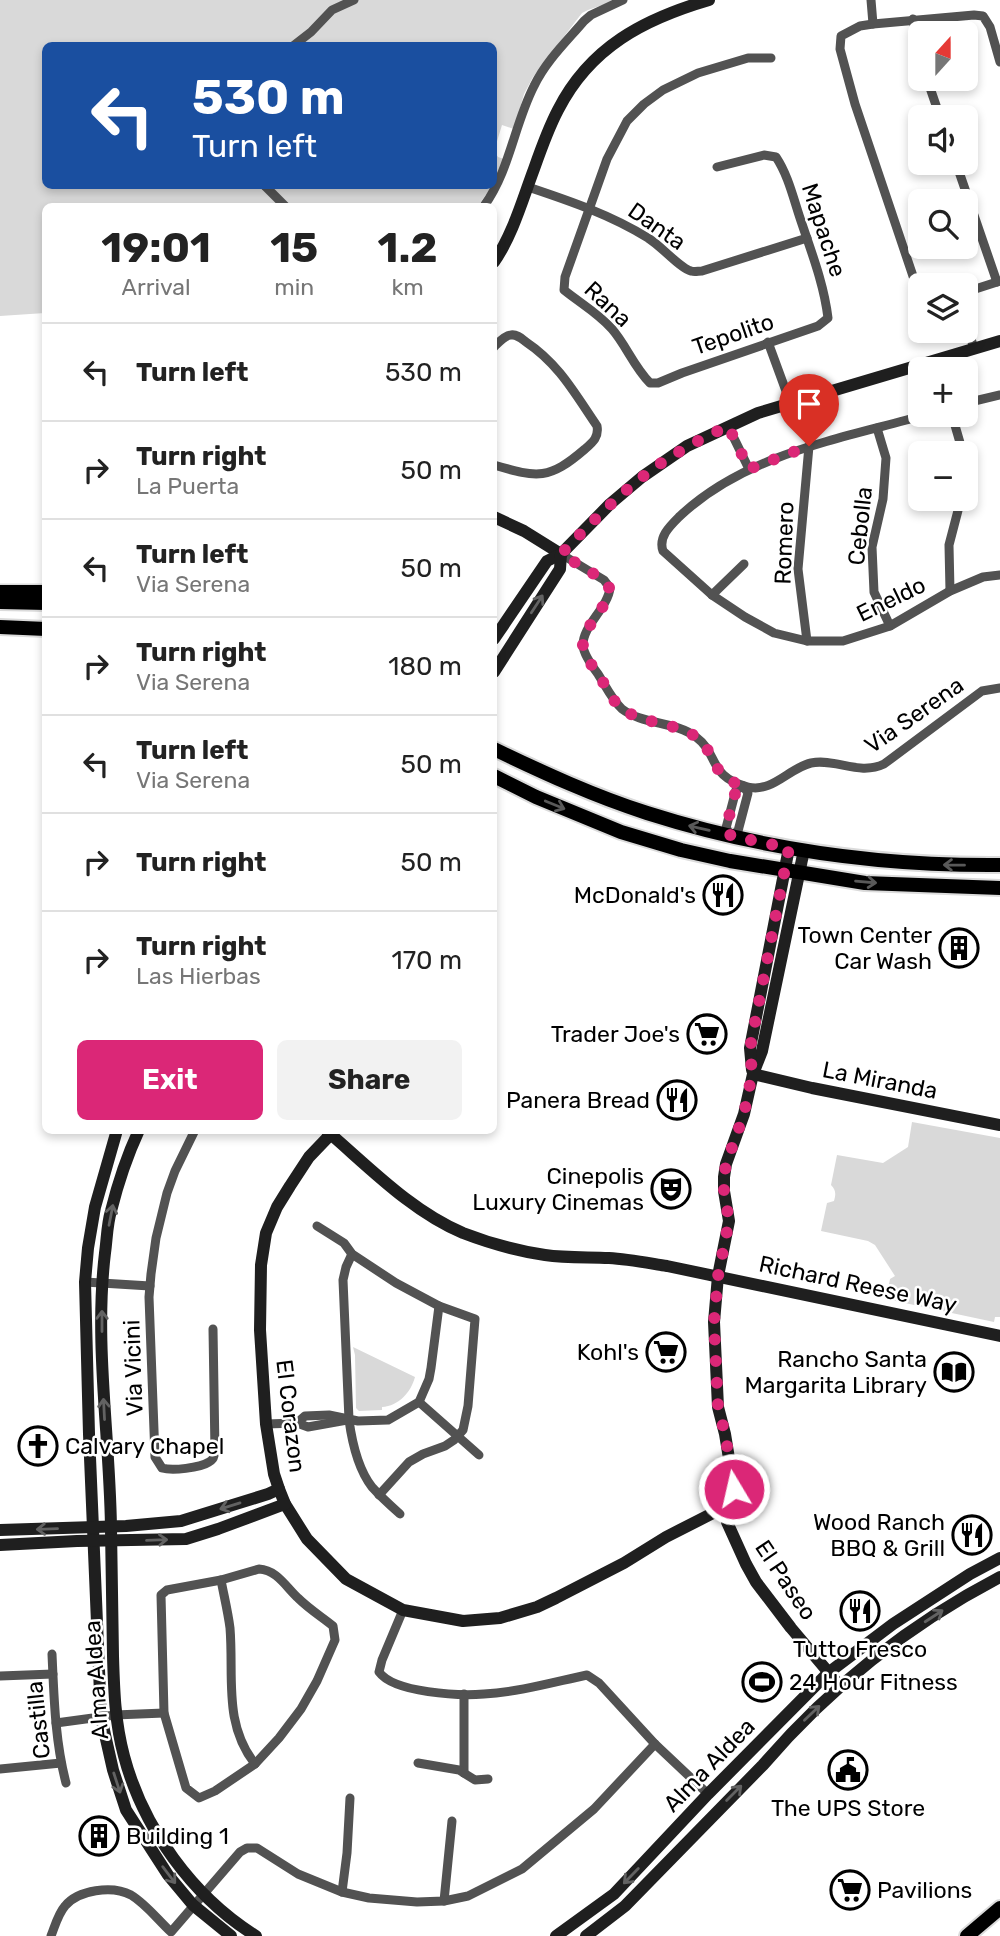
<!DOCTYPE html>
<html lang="en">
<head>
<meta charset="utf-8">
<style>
  :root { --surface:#fff; --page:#f2f2f2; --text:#222; --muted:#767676; --line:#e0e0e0; --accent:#db2777 }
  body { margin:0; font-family:Rubik,sans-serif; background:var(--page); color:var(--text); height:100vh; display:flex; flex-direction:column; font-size:26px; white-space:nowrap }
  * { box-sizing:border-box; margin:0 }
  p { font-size:23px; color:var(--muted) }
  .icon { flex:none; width:38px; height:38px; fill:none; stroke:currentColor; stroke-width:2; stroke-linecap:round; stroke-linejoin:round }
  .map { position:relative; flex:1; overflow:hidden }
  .sheet { position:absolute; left:42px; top:203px; width:455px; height:931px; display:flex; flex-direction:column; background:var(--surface); border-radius:10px; box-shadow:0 4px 10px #0003 }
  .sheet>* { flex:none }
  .hud { position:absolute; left:42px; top:42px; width:455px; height:147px; border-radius:10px; box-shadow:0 4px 10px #0003; background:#1a4fa0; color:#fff; overflow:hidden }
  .needle { width:46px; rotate:21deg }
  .buttons { position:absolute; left:908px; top:21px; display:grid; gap:14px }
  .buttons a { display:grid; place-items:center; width:70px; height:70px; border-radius:10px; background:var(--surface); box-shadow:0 4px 10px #0003; font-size:35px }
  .pin { position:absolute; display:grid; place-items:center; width:60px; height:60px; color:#fff; margin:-72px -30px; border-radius:50% 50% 50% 0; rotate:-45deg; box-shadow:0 0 7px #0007 }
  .pin .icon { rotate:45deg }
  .me { position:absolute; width:77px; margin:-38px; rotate:351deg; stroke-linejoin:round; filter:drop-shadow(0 0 5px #0008) }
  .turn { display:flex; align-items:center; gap:24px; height:147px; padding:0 35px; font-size:32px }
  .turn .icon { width:91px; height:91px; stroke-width:2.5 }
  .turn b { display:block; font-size:49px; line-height:60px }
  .eta { display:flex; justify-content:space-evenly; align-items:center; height:119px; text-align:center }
  .eta b { font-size:42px; font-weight:700; line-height:49px }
  .action { display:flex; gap:14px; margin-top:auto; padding:14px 35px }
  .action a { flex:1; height:80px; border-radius:10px; background:var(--accent); color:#fff; font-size:28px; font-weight:700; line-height:80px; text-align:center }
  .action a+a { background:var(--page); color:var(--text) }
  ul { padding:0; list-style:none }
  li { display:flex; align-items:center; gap:21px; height:98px; padding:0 35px; border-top:2px solid var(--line) }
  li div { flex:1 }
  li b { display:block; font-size:26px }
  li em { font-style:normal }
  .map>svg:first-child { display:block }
</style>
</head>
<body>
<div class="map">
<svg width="1000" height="1936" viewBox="0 0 1000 1936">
  <rect width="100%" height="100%" fill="#fff"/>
  <g fill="#d9d9d9">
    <polygon points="0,0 617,0 588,10 582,13 533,77 524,94 514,129 502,125 494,151 498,157 504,159 494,181 494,46 46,46 46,186 492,186 478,206 46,206 45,313 0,316"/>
    <path d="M912,1122L1000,1138V1317H995L994,1322L886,1299L890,1279L895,1276L875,1245L868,1241L821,1231L827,1203L834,1201C836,1194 836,1190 831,1185L837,1155L883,1163L908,1147Z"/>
    <path d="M353,1347L415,1377C411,1392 399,1406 382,1407V1410L359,1411L356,1408L355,1355Z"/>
  </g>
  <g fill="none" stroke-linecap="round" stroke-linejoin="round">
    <g stroke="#dbdbdb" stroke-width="18">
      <g id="primary">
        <polyline points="0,602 46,603"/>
        <polyline points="0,627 46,629"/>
        <path d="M494,749C544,773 594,796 647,813C760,849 881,866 1000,865"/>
        <polyline points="494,776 536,797 621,832 681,850 730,861 865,883 1000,888"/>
        <polyline points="967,1936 1000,1908"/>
      </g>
    </g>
    <g stroke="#dbdbdb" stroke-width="19">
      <polyline id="highway" points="0,593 46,593"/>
    </g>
    <g stroke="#525252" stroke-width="9">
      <polyline points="871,0 873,24"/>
      <polyline points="913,19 920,60"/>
      <polyline points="293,46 311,32 332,10 354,0"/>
      <polyline points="927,79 940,117"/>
      <polyline points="956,163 997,282"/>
      <path d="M717,167L764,155L776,157C788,175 793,197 800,218C811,251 824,284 828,318L818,326L682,373L658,383H650C634,367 626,345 612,329C598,313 580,303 564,290L565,277L607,159L627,121L644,104L663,90L698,73L748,58H771"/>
      <polyline points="265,186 285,206"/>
      <path d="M528,187C570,201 611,215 648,238C660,245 681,269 691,271C695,272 698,271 702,271L807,238"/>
      <path d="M484,206C510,170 514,125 534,86C546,61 567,41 584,21L591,15L623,0"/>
      <polyline points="966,292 1000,281"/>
      <polyline points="920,293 917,288 855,104 840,49 841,36 860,26 873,24 974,15 983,16 990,27 1000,62"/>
      <polyline points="966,321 974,349"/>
      <polyline points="768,342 790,402"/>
      <path d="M494,347C498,343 505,335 511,335C517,334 522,339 526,342C559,364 575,394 597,426C599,437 593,442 585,449C549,480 538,478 494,465"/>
      <polyline points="966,403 1000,395"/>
      <path d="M925,415C840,439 746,454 680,516C670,526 658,537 663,551L712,595L745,617L774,633L807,641H843L890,626L950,591L983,577L1000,575"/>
      <polyline points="952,415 963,453"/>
      <polyline points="728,426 749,469"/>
      <polyline points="877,428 886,458 883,499 872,547 874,592 890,626"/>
      <path d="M561,554L604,580L610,588C608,608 582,626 583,646C584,655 592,666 598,674C605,685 612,700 622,709C643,725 675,721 696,737C719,754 708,777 748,787C772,793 789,768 811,763C836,758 859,776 884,764L982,691L1000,688"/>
      <polyline points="950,591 949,545 961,499"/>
      <polyline points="712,595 744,564"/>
      <polyline points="807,641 798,569 809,446"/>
      <polygon points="743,786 748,793 738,831 731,836 726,828 736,790"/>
      <path d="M195,1130L175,1171L167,1193L156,1238L151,1274L149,1297L155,1457L162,1468C172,1471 200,1468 209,1462C214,1459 213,1458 215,1452L213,1329"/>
      <polyline points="317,1226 344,1243 352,1254 396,1283 439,1306 475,1319 468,1406 463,1430 454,1440 445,1446 423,1454 409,1462 379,1495"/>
      <path d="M352,1254L346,1267L343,1280L349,1420C352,1442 358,1469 372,1487C381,1497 391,1506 400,1514"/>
      <polyline points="85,1282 150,1286"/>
      <polyline points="419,1402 479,1455"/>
      <polyline points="297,1423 305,1416 329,1415 358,1421 388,1420 419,1402 429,1379 431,1368 439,1306"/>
      <polyline points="266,1424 297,1423 308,1427 347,1420"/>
      <path d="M259,1569C277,1570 286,1587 298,1598C309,1609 322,1617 333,1626L335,1640L317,1681L301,1709L279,1738L255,1764L215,1791L199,1798L186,1788L164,1713L161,1595L167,1590L221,1580Z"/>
      <path d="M221,1580C224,1596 228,1612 230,1628C234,1677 223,1723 255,1764"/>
      <path d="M403,1610L382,1660L379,1672C394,1693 460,1696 484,1694C519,1692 554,1682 587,1675L599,1683L655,1744L708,1794"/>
      <path d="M52,1654C54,1697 55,1741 66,1783"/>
      <polyline points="0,1676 53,1674"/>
      <polyline points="464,1694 464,1773"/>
      <polyline points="56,1723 115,1715 164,1713"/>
      <polyline points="418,1763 459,1770 475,1780 488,1779"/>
      <polyline points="0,1769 61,1763"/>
      <polyline points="342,1892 347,1853 350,1798"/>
      <polyline points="444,1901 452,1821"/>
      <path d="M51,1936C55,1926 58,1914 65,1906C78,1890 112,1885 131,1895C146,1904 158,1920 171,1932L240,1852L247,1848H257L298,1874L342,1892L369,1898L417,1902L444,1901L468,1896L522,1869L594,1809L655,1744"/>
    </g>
    <g stroke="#1f1f1f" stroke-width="12">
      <path d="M494,262C513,234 522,201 534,169C541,149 548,129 558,110C590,47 644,19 709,0"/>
      <polyline points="494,517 524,531 561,554"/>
      <polyline points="494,639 547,561 561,554 610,504 642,477 687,446 758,413 1000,341"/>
      <polyline points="494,672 560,569 561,554"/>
      <polyline points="804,850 762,1051 753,1074 744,1114 726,1164 724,1177 724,1191 729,1221 718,1276 714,1322 718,1407 725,1434 734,1489 727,1510 727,1522 746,1564 756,1582 791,1628 840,1686"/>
      <polyline points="752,1070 750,1048 789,848"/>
      <polyline points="753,1074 812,1088 1000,1125"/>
      <polyline points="117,1130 95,1207 88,1248 85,1282 89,1434 101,1717 113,1770 126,1810 168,1875 193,1905 231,1936"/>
      <path d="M139,1130C127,1156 118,1183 111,1211C107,1224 107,1239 105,1253C94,1344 110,1437 111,1529C112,1571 112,1614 113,1656C114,1690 115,1723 124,1756C143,1828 193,1897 256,1936"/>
      <path d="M327,1131C369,1167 411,1211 463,1233C489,1243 517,1251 545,1255C566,1258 587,1257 609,1258C628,1259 648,1263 667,1266L1000,1336"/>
      <polyline points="331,1134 309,1157 290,1186 277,1207 266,1233 261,1265 260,1330 266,1424 274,1474 279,1489 285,1504 307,1539 346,1579 403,1610 463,1621 500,1618 537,1607 556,1598 624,1563 666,1537 715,1512 727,1510"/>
      <polyline points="0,1530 126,1526 181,1521 268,1494 279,1489"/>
      <polyline points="0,1545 77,1541 186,1539 218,1529 285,1504"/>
      <polyline points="556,1936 614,1894 708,1794 828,1673 893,1624 970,1574 1000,1558"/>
      <path d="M586,1936L625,1906L763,1765C829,1688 910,1624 1000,1577"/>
    </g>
    <use href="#primary" stroke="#000" stroke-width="14"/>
    <use href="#highway" stroke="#000" stroke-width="16"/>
  </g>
  <defs><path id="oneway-shaft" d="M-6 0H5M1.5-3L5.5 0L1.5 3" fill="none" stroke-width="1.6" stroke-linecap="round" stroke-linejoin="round" transform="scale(1.75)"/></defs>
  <g stroke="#626262">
    <use href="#oneway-shaft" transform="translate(537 604) rotate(-57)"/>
    <use href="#oneway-shaft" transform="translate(111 1215) rotate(-79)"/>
    <use href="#oneway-shaft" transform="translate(102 1321) rotate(-90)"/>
    <use href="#oneway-shaft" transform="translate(104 1409) rotate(-93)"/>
    <use href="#oneway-shaft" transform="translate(230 1506) rotate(163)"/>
    <use href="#oneway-shaft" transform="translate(47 1529) rotate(178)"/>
    <use href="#oneway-shaft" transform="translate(157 1540) rotate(-2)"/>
    <use href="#oneway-shaft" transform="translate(934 1616) rotate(-33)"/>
    <use href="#oneway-shaft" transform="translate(812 1713) rotate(-44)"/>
    <use href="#oneway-shaft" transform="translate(117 1783) rotate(72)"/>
    <use href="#oneway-shaft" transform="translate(734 1793) rotate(-45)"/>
    <use href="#oneway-shaft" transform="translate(169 1875) rotate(53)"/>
    <use href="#oneway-shaft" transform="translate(631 1876) rotate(134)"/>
  </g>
  <g stroke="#595959">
    <use href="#oneway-shaft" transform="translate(555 805) rotate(22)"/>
    <use href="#oneway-shaft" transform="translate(699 828) rotate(-167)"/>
    <use href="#oneway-shaft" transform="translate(954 865) rotate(-179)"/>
    <use href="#oneway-shaft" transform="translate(866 882) rotate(5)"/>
  </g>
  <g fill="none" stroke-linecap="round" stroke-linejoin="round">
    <path stroke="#db2777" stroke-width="12" stroke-dasharray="0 21.6" d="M734,1489L725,1434L718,1407L714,1322L718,1276L729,1221L724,1191V1177L726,1164L744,1114L752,1074L750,1048L789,848L731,836L726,828L736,790L743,786C708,775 717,752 696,737C675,722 639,724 620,707C611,699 605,685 599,675C593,667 585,657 583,647C581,628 608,608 610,589L604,580L561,554C586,528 611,502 640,479C666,457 697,441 728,426L749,469L809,446"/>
  </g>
  <defs>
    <g id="restaurant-ring" transform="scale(2.0125)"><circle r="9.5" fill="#fff" stroke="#000" stroke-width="1.5"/><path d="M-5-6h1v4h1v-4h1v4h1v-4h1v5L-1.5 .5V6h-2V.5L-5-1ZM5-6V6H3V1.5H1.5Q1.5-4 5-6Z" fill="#000"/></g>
    <g id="building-ring" transform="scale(2.0125)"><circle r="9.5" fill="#fff" stroke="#000" stroke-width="1.5"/><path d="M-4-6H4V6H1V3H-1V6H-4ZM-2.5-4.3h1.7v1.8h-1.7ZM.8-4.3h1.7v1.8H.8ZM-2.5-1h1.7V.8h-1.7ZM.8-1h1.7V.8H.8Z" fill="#000"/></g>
    <g id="supermarket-ring" transform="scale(2.0125)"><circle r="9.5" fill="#fff" stroke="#000" stroke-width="1.5"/><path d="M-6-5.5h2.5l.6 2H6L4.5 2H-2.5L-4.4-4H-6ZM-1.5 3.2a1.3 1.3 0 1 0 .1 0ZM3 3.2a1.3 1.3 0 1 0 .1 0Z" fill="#000"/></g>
    <g id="theatre-ring" transform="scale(2.0125)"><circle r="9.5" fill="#fff" stroke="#000" stroke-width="1.5"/><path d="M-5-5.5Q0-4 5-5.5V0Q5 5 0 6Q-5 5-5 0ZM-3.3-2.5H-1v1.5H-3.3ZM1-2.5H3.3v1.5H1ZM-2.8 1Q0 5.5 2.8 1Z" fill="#000"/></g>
    <g id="library-ring" transform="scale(2.0125)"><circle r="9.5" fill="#fff" stroke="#000" stroke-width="1.5"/><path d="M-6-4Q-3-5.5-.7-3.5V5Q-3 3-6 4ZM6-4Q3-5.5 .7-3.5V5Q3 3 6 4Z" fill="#000"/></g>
    <g id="church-ring" transform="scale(2.0125)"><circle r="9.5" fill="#fff" stroke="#000" stroke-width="1.5"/><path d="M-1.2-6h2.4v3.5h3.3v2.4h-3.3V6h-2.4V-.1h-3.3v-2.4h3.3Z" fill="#000"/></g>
    <g id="stadium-ring" transform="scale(2.0125)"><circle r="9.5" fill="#fff" stroke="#000" stroke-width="1.5"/><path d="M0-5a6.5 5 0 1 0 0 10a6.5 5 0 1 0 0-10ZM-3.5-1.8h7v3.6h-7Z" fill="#000"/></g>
    <g id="civic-ring" transform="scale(2.0125)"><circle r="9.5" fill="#fff" stroke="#000" stroke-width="1.5"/><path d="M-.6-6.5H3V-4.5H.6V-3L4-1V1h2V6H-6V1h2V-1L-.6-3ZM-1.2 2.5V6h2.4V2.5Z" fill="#000"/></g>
  </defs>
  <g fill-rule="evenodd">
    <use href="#restaurant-ring" x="723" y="895"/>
    <use href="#building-ring" x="959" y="948"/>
    <use href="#supermarket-ring" x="707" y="1034"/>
    <use href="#restaurant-ring" x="677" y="1100"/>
    <use href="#theatre-ring" x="671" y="1189"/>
    <use href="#supermarket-ring" x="666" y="1352"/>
    <use href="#library-ring" x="954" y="1372"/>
    <use href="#church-ring" x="38" y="1446"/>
    <use href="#restaurant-ring" x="972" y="1535"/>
    <use href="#restaurant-ring" x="860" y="1611"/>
    <use href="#stadium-ring" x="762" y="1682"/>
    <use href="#civic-ring" x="848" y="1770"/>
    <use href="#building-ring" x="99" y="1836"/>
    <use href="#supermarket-ring" x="850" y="1890"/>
  </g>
  <g text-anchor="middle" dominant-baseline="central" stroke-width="5" stroke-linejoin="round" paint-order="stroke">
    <g font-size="23" fill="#000" stroke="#fff">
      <text transform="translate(657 226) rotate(35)">Danta</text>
      <text transform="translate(824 230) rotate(72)">Mapache</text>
      <text transform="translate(608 304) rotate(43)">Rana</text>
      <text transform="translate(733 334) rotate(-19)">Tepolito</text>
      <text transform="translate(860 526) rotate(-84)">Cebolla</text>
      <text transform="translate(784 543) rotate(-88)">Romero</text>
      <text transform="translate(891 599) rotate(-26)">Eneldo</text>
      <text transform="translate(914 715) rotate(-35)">Via Serena</text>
      <text transform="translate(880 1080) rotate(11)">La Miranda</text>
      <text transform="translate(858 1284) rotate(12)">Richard Reese Way</text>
      <text transform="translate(133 1368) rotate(-92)">Via Vicini</text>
      <text transform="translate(291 1416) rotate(83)">El Corazon</text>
      <text transform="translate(786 1580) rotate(56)">El Paseo</text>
      <text transform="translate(96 1680) rotate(-94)">Alma Aldea</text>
      <text transform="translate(38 1720) rotate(-96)">Castilla</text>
      <text transform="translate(709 1765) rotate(-46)">Alma Aldea</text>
    </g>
    <g font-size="23" fill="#000" stroke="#fff" text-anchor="end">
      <text x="696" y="895">McDonald's</text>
      <text x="932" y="935">Town Center<tspan x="932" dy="26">Car Wash</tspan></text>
      <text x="680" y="1034">Trader Joe's</text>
      <text x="650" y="1100">Panera Bread</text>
      <text x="644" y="1176">Cinepolis<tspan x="644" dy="26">Luxury Cinemas</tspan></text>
      <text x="639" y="1352">Kohl's</text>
      <text x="927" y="1359">Rancho Santa<tspan x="927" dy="26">Margarita Library</tspan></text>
      <text x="65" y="1446" text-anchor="start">Calvary Chapel</text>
      <text x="945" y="1522">Wood Ranch<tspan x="945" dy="26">BBQ &amp; Grill</tspan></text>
      <text x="860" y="1649" text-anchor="middle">Tutto Fresco</text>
      <text x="789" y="1682" text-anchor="start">24 Hour Fitness</text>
      <text x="848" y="1808" text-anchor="middle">The UPS Store</text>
      <text x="126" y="1836" text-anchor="start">Building 1</text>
      <text x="877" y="1890" text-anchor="start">Pavilions</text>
    </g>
  </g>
</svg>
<div class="buttons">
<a><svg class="needle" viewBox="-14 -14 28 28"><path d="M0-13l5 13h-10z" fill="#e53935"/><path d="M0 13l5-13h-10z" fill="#767676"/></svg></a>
<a><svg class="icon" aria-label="sound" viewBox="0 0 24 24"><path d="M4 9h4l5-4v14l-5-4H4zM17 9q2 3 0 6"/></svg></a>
<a><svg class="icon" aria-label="search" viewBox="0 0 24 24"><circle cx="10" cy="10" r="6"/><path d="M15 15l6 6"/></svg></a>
<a><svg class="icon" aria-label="layers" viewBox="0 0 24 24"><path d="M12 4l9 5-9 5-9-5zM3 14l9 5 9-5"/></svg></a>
<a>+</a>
<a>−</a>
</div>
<div class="pin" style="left:809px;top:446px;background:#d93025"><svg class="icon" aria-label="arrive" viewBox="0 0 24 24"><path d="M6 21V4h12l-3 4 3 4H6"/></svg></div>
<svg class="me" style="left:734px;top:1489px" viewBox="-20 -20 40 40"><circle r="17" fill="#db2777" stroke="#fff" stroke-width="3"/><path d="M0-11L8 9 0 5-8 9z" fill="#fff"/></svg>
<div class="hud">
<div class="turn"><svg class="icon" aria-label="left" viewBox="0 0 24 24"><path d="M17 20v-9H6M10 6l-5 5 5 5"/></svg><div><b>530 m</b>Turn left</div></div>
</div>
<section class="sheet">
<div class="eta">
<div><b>19:01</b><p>Arrival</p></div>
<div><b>15</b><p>min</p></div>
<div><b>1.2</b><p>km</p></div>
</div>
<ul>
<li><svg class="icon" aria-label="left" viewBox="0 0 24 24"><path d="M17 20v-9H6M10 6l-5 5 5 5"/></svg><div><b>Turn left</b></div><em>530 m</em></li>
<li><svg class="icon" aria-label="right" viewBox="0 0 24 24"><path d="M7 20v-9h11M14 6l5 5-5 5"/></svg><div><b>Turn right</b><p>La Puerta</p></div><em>50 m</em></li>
<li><svg class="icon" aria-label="left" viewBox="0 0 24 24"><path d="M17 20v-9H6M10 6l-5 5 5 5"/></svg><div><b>Turn left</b><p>Via Serena</p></div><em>50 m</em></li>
<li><svg class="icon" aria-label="right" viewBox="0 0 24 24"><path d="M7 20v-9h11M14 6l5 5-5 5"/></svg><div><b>Turn right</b><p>Via Serena</p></div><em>180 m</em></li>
<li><svg class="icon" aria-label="left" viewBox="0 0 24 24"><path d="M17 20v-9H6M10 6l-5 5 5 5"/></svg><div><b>Turn left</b><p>Via Serena</p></div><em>50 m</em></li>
<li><svg class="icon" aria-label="right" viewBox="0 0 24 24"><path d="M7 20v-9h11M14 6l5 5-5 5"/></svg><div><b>Turn right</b></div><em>50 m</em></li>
<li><svg class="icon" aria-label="right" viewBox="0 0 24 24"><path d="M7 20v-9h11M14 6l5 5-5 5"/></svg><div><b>Turn right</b><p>Las Hierbas</p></div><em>170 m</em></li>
</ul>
<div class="action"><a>Exit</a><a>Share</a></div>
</section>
</div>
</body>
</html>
